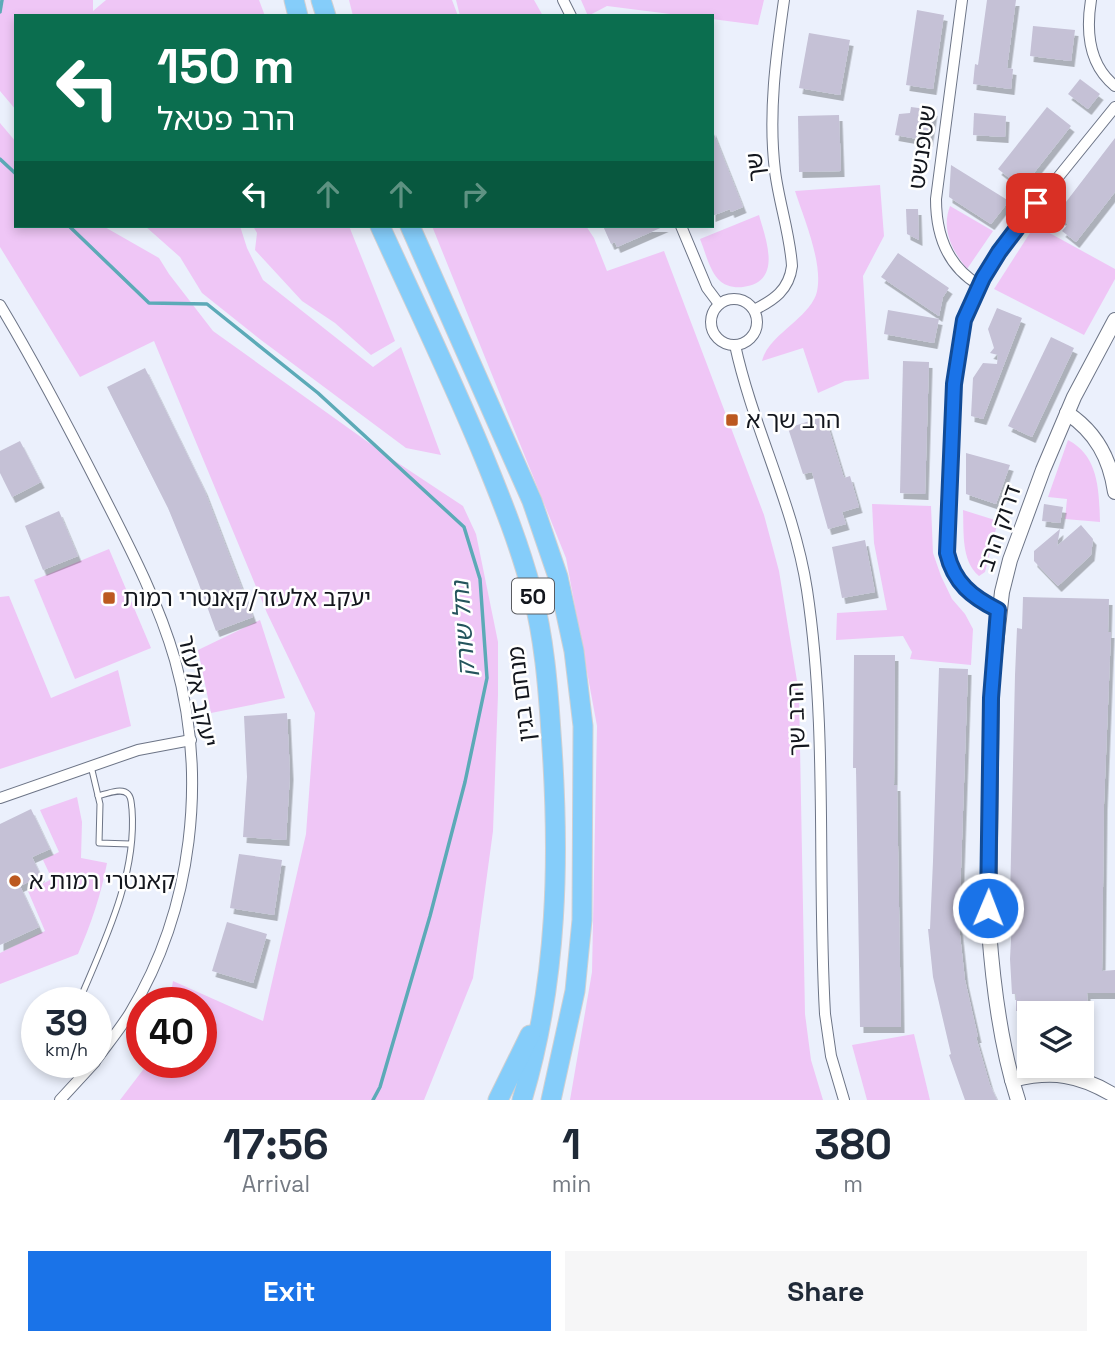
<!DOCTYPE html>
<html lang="en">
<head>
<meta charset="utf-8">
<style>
  :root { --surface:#fff; --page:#f6f6f7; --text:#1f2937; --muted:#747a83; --accent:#1a73e8 }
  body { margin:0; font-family:"Space Grotesk","Noto Sans Hebrew",sans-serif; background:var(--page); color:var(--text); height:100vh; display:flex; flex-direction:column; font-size:26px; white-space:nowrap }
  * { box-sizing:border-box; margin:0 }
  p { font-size:23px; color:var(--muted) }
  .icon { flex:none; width:38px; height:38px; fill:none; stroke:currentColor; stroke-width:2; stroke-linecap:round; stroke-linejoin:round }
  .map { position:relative; height:1100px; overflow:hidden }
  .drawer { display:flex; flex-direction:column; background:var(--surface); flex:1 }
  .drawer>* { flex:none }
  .guide { position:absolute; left:14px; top:14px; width:700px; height:214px; border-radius:0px; box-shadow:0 4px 10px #0003; background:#0b6e4f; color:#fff; overflow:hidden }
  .buttons { position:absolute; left:1017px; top:1001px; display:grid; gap:14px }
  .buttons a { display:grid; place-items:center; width:77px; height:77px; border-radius:0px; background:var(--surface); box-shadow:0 4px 10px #0003; font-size:35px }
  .speed { position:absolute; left:21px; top:987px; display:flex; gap:14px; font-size:35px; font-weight:700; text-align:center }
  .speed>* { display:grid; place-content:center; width:91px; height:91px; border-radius:50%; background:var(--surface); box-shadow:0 4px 10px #0003; line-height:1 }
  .speed small { font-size:18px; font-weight:400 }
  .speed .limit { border:10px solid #d22; background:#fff; color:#111 }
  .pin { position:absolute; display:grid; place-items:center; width:60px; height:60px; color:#fff; margin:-30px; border-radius:14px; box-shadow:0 4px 10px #0006 }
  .me { position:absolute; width:77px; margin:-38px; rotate:1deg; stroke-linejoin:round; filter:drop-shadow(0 0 5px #0008) }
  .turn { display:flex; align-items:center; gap:24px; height:147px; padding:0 28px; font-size:32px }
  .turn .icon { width:91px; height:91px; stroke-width:2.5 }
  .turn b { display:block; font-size:49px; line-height:60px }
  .lanes { display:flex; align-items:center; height:66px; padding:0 28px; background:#0003; justify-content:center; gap:35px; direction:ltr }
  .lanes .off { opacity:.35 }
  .eta { display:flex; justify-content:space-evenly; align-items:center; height:119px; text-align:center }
  .eta b { font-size:42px; font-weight:800; line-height:49px }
  .cta { display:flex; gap:14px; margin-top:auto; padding:14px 28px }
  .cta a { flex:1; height:80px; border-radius:0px; background:var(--accent); color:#fff; font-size:28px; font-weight:800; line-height:80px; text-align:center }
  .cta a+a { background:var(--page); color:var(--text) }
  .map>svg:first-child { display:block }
</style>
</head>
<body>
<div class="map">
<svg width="1115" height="1100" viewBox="0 0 1115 1100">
  <defs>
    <filter id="shadow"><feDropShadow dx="3.5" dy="6" stdDeviation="0" flood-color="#0004"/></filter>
  </defs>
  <rect width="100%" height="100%" fill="#ebf0fc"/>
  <g fill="#efc6f6">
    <polygon points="0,0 93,0 93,11 106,0 259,0 265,16 16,16 16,110 0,91"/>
    <polygon points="349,0 452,0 458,16 353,16"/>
    <polygon points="456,0 534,0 543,16 460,16"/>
    <polygon points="581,0 764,0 758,25 712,19 712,16 686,16 607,6 588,16"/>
    <polygon points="0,123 16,142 16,226 103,226 159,258 169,274 213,331 386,455 463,506 476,534 498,642 498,695 493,831 473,978 424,1100 120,1100 149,1062 201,1062 201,1003 169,1003 173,981 263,1021 306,834 315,713 267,613 154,341 80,377 0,247"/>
    <path d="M880,185L884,236L863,276L869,379L845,381L818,393L803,348L762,361C766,345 780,335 792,324C800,317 812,306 816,295C825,267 804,219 795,191Z"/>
    <path d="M950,206L993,231L967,269C952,250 941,230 950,206Z"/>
    <path d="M759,215C766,240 783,282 743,287C734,288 724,286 718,279C709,269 705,251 700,239Z"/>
    <polygon points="1035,225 1115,269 1115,279 1084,335 994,289"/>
    <polygon points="145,226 240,226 247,248 263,280 373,367 401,347 441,455 406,448 261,340 202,293 180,257"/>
    <polygon points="253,226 349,226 395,341 371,355 335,323 302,301 255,250 257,233"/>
    <polygon points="432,226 586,226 594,238 607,271 664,251 764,515 779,571 799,693 805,1014 811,1060 823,1100 570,1100 592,972 597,726 566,558"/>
    <path d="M1068,440C1099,456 1099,491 1100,522L1065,519L1067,499L1048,497Z"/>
    <polygon points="872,504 931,506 933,553 941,576 952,599 965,614 973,629 971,665 910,659 912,652 903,636 836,640 837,613 887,610 874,543"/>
    <path d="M963,510L998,521L985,572L979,576C961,561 964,532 963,510Z"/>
    <polygon points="109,549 151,648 75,679 34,580"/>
    <polygon points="9,596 51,698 118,670 131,726 0,769 0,597"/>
    <polygon points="260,620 285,698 211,713 198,650"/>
    <path d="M77,797L82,822L81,858L107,863C101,895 91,924 78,954L0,984V953L45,931L28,891L52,879L43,860L59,852L40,810Z"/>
    <polygon points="914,1034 930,1100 867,1100 852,1045"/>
  </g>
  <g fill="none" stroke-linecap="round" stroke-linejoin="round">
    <g stroke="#5caab7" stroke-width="3.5">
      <polyline points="0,12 2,0"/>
      <polyline points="0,159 16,174"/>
      <polyline points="69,226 149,303 207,304 318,393 464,527 480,579 487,678 465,782 430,916 380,1087 373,1100"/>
    </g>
  </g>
  <g fill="#c5c1d6" filter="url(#shadow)">
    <polygon points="987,0 1016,0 1007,68 1013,69 1011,89 973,84 975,64 978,65"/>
    <polygon points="917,10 944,15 933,89 906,85"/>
    <polygon points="1033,26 1075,30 1071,61 1030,56"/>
    <polygon points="809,33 850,40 840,95 799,88"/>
    <polygon points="1080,79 1100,94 1088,109 1068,94"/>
    <polygon points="911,107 934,110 929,141 895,135 899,114 910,113"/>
    <polygon points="1047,107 1071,126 1022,188 998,169"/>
    <polygon points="974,113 1006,116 1005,137 973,135"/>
    <polygon points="839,115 841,171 799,172 798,116"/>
    <polygon points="712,129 743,207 731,212 730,209 712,216"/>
    <polygon points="1115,138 1115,192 1076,242 1062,231 1068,224 1056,215"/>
    <polygon points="951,165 1009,201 991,224 949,197"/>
    <polygon points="906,209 918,209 919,240 907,234"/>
    <polygon points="603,226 665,226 617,247 615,242 611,244"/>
    <polygon points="898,253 949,288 943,297 939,316 881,277"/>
    <polygon points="997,308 1022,318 983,419 971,416 973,378 983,363 997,364 998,355 990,353 994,348 988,329"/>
    <polygon points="888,310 939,319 934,343 884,334"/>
    <polygon points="1051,337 1074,348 1032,437 1008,426"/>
    <polygon points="903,361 929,362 925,494 900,493"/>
    <polygon points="145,368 204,489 253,617 216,631 197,579 168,508 107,387"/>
    <polygon points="825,416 844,478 850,476 859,507 842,512 846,524 828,529 812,472 803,474 788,428"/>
    <polygon points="20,441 41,482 12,497 0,473 0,451"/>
    <polygon points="966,453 1010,465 996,504 966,494"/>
    <polygon points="1044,504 1063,507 1060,523 1042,521"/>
    <polygon points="59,511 78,556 43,570 25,526"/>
    <polygon points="1081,525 1093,539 1091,555 1058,586 1034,561 1034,551 1060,529 1057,546"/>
    <polygon points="865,540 875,592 842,598 832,547"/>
    <polygon points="1023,597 1109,599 1108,632 1111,632 1104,804 1102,971 1115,970 1115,993 1087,993 1088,1013 1016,1011 1016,994 1012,994 1010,959 1013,901 1010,901 1015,675 1017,628 1022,629"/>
    <polygon points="854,655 895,655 894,785 897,785 901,1027 860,1027 856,768 853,768"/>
    <polygon points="939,668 968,669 959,926 965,980 978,1037 976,1037 990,1085 997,1100 965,1100 949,1055 951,1054 933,977 928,929 930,929 933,861"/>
    <polygon points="287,713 290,774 286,840 243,837 247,777 244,716"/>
    <polygon points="31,809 50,849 32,857 41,876 20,886 39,927 0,945 0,824"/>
    <polygon points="239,854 282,860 274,915 230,908"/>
    <polygon points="227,922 267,934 253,983 212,971"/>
  </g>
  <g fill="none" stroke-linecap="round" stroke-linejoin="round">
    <g stroke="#6c7486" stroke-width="7">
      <g id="lane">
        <polyline points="91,766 100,804 99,843 130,844"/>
        <path d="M80,999C105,940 137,875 132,809C131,804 132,798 128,794C122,787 106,794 98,796"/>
      </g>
    </g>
    <g stroke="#6c7486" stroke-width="12">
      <g id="street">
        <polyline points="563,0 571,16"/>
        <path d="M962,0L936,199C936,235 947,266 979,285"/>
        <path d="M1091,0C1086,31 1089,65 1115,86"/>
        <polyline points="681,226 707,288 719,304"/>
        <circle cx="734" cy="322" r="23"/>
        <path d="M0,305C36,365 69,428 101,491C129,546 158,601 175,660C208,777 193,909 130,1013C120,1029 107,1045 96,1060"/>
        <path d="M754,310C774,300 789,290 792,266C790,234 779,203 775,171C768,114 776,56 784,0"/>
        <path d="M735,345C753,428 794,505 807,590C828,730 817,873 825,1014L831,1056L844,1100"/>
        <path d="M998,610C972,597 954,583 947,553L954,384L959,340L971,301L999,252L1021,223L1115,107"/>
        <polyline points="0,798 138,750 191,740"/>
        <polyline points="60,1100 95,1062"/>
      </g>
    </g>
    <g stroke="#6c7486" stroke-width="16">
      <g id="secondary">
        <path d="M1067,413C1096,432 1110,458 1115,492"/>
        <path d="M1012,1080C1052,1070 1079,1074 1115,1096"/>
        <path d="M1018,1100C1001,1048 993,984 989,930L992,680L1002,592L1010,560L1043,470L1074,397L1115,320"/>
      </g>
    </g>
    <g stroke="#d0d0d2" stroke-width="21">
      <g id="highway">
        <polyline points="294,0 298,16"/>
        <polyline points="321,0 326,16"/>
        <path d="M380,226C415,303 452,379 484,457C502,501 520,546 532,592C544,637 548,686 551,733C560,856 558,981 522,1100"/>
        <polyline points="410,226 532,501 558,577 574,651 583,726 582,920 575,991 551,1100"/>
        <polyline points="498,1100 530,1035"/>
      </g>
    </g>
    <use href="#lane" stroke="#fff" stroke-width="5"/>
    <use href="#street" stroke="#fff" stroke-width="10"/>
    <use href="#secondary" stroke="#fff" stroke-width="14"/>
    <use href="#highway" stroke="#85cdfa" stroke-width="19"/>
  </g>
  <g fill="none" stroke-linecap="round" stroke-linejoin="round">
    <g stroke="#114b97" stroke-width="18">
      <path id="route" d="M988,908L991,698L998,610C972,597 954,583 947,553L954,384L964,320L983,278L999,252L1036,203"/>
    </g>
    <use href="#route" stroke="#1a73e8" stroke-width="12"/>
  </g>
  <g fill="#bc5920" stroke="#fff" stroke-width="2.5">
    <rect x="725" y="413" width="14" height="14" rx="3.5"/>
    <rect x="102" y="591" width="14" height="14" rx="3.5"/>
    <circle cx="15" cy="881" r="7"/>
  </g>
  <g text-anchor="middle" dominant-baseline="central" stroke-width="5" stroke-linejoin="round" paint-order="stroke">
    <rect fill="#fff" stroke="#5a5c61" stroke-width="2" x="512" y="578.5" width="42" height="35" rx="5"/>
    <g font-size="21" font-weight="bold" fill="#13161d">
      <text x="533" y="596">50</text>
    </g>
    <g font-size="23" fill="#13161d" stroke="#fff">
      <text transform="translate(922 147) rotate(-82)">שטפנשט</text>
      <text transform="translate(755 167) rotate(-97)">שך</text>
      <text transform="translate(999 528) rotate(-71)">דרוק הרב</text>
      <text transform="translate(198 691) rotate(78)">יעקב אלעזר</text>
      <text transform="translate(521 694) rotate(-97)">מנחם בגין</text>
      <text transform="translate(796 719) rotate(-92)">הרב שך</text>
    </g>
    <g font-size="23" fill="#13161d" stroke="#fff" text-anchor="start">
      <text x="746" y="420">הרב שך א</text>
      <text x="123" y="598">יעקב אלעזר/קאנטרי רמות</text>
      <text x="29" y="881">קאנטרי רמות א</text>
    </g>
    <g font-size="24" font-style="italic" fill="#24545c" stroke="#fff">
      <text transform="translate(463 629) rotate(-94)">נחל שורק</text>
    </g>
  </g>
</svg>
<div class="buttons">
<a><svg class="icon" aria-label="layers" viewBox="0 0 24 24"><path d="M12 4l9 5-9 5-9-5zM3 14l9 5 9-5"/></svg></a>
</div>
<div class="speed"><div>39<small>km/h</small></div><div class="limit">40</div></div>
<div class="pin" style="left:1036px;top:203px;background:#d93025"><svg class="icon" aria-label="arrive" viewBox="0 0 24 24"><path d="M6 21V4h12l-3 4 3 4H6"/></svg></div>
<svg class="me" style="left:988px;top:908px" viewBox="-20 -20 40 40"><circle r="17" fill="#1a73e8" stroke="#fff" stroke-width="3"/><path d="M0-11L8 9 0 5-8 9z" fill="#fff"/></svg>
<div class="guide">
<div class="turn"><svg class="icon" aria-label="left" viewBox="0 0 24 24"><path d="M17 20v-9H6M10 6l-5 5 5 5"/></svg><div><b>150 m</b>הרב פטאל</div></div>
<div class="lanes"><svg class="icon" aria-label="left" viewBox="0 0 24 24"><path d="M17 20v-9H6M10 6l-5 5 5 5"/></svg><svg class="icon off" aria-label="ahead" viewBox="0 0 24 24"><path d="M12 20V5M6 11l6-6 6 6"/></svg><svg class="icon off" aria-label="ahead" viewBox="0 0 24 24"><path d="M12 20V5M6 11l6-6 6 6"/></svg><svg class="icon off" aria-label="right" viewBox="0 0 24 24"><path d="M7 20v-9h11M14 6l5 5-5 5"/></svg></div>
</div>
</div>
<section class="drawer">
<div class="eta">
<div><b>17:56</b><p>Arrival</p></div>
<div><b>1</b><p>min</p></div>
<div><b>380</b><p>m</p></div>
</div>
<div class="cta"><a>Exit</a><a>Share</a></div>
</section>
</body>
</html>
